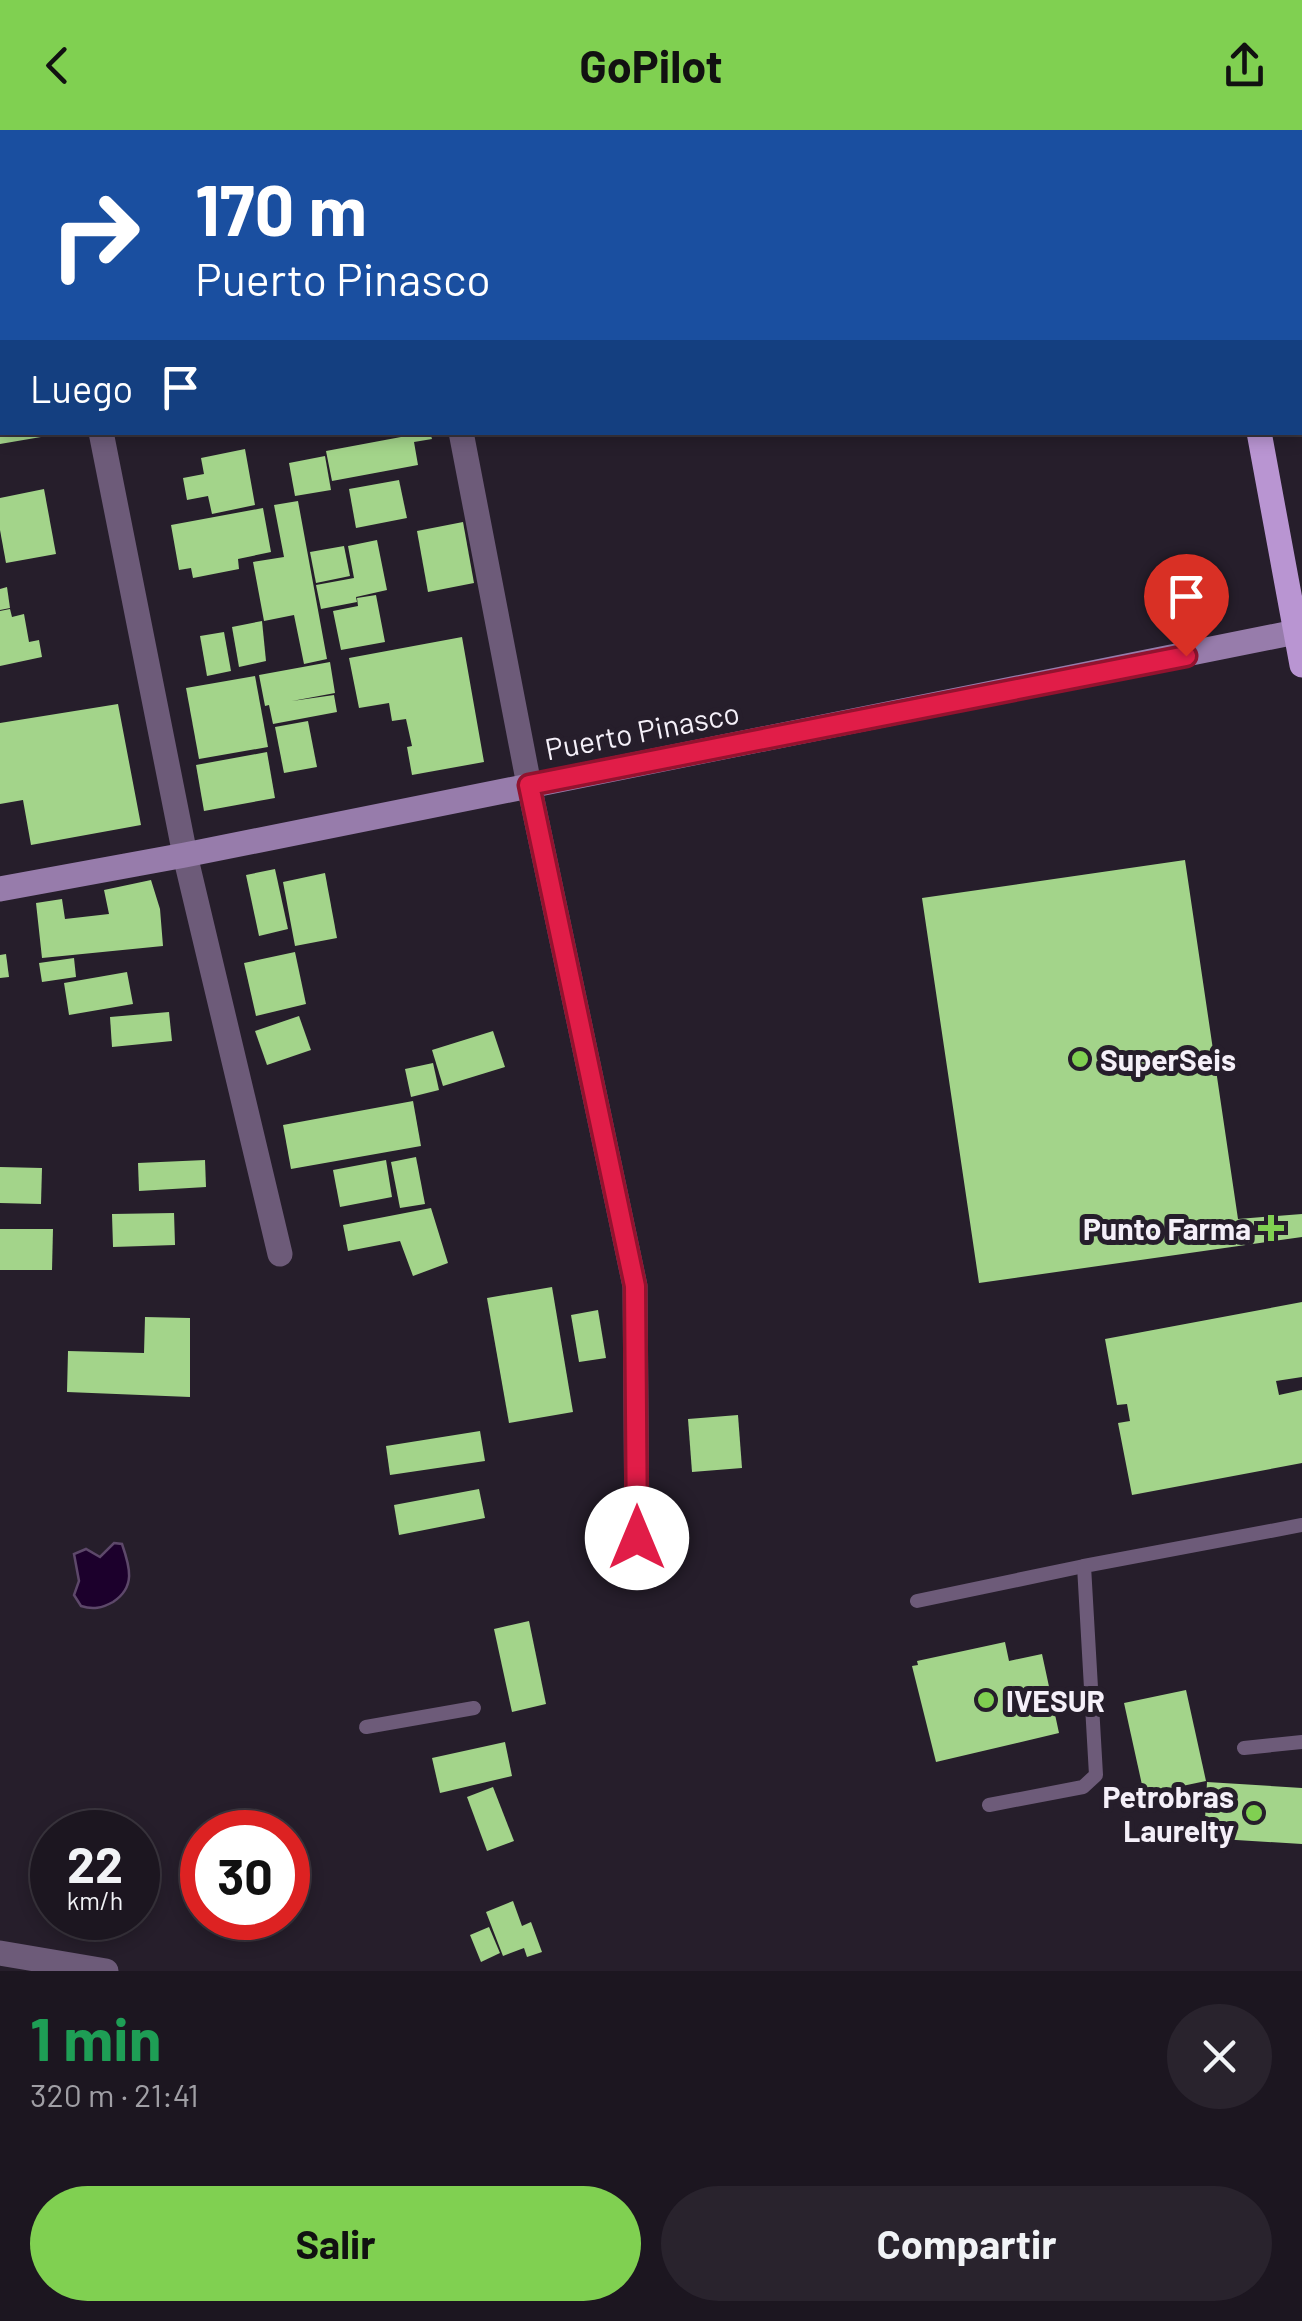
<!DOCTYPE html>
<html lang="es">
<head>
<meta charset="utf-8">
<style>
  :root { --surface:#1c1620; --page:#29232d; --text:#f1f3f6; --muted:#a09fa5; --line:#3a353e; --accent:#80d051 }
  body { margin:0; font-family:Barlow,sans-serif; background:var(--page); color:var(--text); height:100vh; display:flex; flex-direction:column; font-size:38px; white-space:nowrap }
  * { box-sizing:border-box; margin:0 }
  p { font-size:32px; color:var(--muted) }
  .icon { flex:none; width:55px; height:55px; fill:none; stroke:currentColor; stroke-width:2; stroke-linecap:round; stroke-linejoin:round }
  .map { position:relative; height:1841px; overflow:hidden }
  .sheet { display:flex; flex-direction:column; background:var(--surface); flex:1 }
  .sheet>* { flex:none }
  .banner { position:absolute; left:0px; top:0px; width:1302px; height:305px; box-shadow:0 5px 15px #0003,0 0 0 2px var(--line); background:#1a4fa0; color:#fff; overflow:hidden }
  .speed { position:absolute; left:30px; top:1680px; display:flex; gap:20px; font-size:50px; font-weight:700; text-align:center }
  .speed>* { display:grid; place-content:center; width:130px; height:130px; border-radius:50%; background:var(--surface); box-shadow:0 5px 15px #0003,0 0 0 2px var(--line); line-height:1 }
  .speed small { font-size:25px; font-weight:400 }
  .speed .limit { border:15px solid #d22; background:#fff; color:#111 }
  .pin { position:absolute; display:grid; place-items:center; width:85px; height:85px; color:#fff; margin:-102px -42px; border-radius:50% 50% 50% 0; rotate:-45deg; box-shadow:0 0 10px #0007 }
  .pin .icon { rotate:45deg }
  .me { position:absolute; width:110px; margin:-55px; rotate:0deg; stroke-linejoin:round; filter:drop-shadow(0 0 8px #0008) }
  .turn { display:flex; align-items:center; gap:35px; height:210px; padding:0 30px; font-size:45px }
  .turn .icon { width:130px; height:130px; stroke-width:2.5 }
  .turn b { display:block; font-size:70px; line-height:85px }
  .then { display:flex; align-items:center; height:95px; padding:0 30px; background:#0003; gap:20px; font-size:38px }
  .round { display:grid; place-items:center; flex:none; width:105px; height:105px; border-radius:52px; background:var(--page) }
  .summary { display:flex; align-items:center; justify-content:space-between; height:170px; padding:0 30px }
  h1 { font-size:60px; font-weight:700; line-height:75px; color:#1e9e55 }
  .primary-button { display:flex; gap:20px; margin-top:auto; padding:20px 30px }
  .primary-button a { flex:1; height:115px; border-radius:60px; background:var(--accent); color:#111; font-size:40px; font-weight:700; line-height:115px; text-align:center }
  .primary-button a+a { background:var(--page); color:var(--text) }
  header { display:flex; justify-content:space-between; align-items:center; height:130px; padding:0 30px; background:var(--accent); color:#111; font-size:45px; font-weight:700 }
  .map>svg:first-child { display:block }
</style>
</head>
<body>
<header><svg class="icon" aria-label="back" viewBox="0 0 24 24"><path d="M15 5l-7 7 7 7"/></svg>GoPilot<svg class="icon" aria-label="share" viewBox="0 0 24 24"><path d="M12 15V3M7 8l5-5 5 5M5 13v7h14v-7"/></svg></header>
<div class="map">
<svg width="1302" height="1841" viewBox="0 0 1302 1841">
  <rect width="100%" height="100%" fill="#261e2b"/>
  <path fill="#1c002c" stroke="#5d486a" stroke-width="2.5" d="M114,1413L122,1414C130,1437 136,1457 113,1472C102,1478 93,1480 81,1476L74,1465L79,1451L74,1424L86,1419L100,1427Z"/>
  <g fill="#a3d48a">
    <polygon points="0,302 40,302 41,307 0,314"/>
    <polygon points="400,302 430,302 432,309 414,312 418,335 332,351 326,321 401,307"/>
    <polygon points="245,319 255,375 212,384 208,366 187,370 183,348 204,344 201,328"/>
    <polygon points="325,326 331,360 295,366 289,333"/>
    <polygon points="399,350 407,388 356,398 349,359"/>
    <polygon points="44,359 56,424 6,433 0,400 0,368"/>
    <polygon points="298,371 327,529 304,534 294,485 264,491 253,432 284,427 274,375"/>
    <polygon points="263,378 271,422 238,429 239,439 193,448 191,438 179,440 171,395"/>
    <polygon points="463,392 474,453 428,462 417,401"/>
    <polygon points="377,410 387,460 356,467 357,472 321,479 316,455 354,448 348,416"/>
    <polygon points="344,416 350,446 316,453 310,422"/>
    <polygon points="7,457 10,478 0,480 0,459"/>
    <polygon points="376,465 385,512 341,520 333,481 358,476 357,468"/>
    <polygon points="10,479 12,487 24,484 29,512 39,510 42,527 0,536 0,481"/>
    <polygon points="262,491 266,531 239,537 232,497"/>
    <polygon points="224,502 231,541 207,546 200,506"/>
    <polygon points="462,507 484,632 412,645 407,617 412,616 406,589 392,591 389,573 359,578 349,528"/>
    <polygon points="330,532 335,563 292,571 334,565 337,582 273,594 269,575 265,576 259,545"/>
    <polygon points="255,546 268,617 199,629 186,558"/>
    <polygon points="118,574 141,695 31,715 23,670 0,674 0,593"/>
    <polygon points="308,591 317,637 284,643 275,597"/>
    <polygon points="267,622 275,668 204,681 196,635"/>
    <polygon points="1185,730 1238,1089 1302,1084 1302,1107 979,1153 922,768"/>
    <polygon points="275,739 288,799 259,806 246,745"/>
    <polygon points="325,743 337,808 295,816 283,752"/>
    <polygon points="151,750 160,779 163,816 42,828 36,773 62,769 65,789 109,784 104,760"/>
    <polygon points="295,822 306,874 256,886 244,833"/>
    <polygon points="6,824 9,847 0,848 0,825"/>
    <polygon points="74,828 76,847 42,852 39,833"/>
    <polygon points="127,842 133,874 69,885 64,853"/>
    <polygon points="169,882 172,911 112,917 110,887"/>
    <polygon points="299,886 311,920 267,935 255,901"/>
    <polygon points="493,901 505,937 443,956 432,920"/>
    <polygon points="433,933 439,960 411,967 405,939"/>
    <polygon points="413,971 421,1016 291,1039 283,995"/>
    <polygon points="416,1027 425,1074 400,1078 391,1032"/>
    <polygon points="205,1030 206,1057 139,1061 138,1033"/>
    <polygon points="386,1030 392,1067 340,1077 333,1040"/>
    <polygon points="0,1037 42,1038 41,1074 0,1073"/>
    <polygon points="431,1078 448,1133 413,1146 400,1111 348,1121 343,1095"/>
    <polygon points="174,1083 175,1115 113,1117 112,1084"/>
    <polygon points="0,1099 53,1099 52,1140 0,1140"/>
    <polygon points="552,1157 573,1282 509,1293 487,1168"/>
    <polygon points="1302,1172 1302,1247 1276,1251 1279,1265 1302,1260 1302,1333 1132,1365 1118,1293 1130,1291 1127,1274 1117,1275 1105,1209"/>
    <polygon points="598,1180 606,1228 579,1232 571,1185"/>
    <polygon points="145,1187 190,1188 190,1267 67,1262 68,1221 144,1223"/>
    <polygon points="738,1285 742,1338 692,1342 688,1289"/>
    <polygon points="480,1301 485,1331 390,1345 386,1316"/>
    <polygon points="479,1359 485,1388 399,1405 394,1375"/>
    <polygon points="529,1491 546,1574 512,1582 494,1499"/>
    <polygon points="1005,1512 1009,1531 1042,1524 1059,1603 936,1632 912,1536 918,1535 917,1531"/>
    <polygon points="1186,1560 1206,1651 1144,1664 1124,1573"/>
    <polygon points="505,1612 512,1646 440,1663 432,1628"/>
    <polygon points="1207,1652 1302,1658 1302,1714 1204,1708"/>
    <polygon points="493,1657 514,1711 487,1721 467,1667"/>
    <polygon points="513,1771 522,1796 531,1792 542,1822 527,1827 524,1818 503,1826 486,1782"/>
    <polygon points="489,1797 500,1823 481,1832 470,1805"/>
  </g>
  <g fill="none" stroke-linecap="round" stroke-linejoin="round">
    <g stroke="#6d5b79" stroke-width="14">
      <polyline points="917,1471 1084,1436"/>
      <polyline points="366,1597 474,1578"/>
      <polyline points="1244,1618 1302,1612"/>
      <polyline points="989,1675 1083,1657 1096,1645 1084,1436 1302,1395"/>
    </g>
    <g stroke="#6d5b79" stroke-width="25">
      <polyline points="41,0 41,2"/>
      <polyline points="403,0 404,2"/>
      <polyline points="259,2 270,0"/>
      <polyline points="0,56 2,55"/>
      <polyline points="101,302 185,725 280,1124"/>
      <polyline points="461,302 529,655 635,1156 637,1408"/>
      <polyline points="0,1823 106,1841"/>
    </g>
    <polyline stroke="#977cab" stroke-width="25" points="0,759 185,725 1296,502"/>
    <g stroke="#b995d2" stroke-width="25">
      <polyline points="1203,0 1204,2"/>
      <polyline points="1259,302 1302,535"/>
    </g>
  </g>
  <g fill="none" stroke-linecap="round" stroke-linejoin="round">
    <g stroke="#92132f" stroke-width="25">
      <polyline id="route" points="637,1408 635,1156 529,655 1186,526"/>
    </g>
    <use href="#route" stroke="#e11d48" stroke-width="18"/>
  </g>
  <g fill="#80d051" stroke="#261e2b" stroke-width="4">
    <circle cx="1080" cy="929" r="10"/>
    <path d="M1266 1083h10v10h10v10h-10v10h-10v-10h-10v-10h10z"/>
    <circle cx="986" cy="1570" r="10"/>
    <circle cx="1254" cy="1683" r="10"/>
  </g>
  <g text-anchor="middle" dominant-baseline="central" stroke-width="10" stroke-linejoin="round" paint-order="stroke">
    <g font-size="30" fill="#f5f0f9" stroke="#261e2b">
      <text transform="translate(642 600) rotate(-11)">Puerto Pinasco</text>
    </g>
    <g font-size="30" font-weight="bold" fill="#f5f0f9" stroke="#261e2b" text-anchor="start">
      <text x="1100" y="929">SuperSeis</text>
      <text x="1251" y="1098" text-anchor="end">Punto Farma</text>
      <text x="1006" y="1570">IVESUR</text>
      <text x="1234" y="1666" text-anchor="end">Petrobras<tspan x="1234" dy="34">Laurelty</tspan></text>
    </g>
  </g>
</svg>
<div class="speed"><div>22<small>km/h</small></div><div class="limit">30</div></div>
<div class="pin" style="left:1186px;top:526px;background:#d93025"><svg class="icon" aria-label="arrive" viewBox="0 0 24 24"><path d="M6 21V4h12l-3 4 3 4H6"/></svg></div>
<svg class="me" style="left:637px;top:1408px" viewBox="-20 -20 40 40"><circle r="19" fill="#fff"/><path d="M0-13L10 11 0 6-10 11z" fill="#e11d48"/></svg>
<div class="banner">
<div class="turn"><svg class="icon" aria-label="right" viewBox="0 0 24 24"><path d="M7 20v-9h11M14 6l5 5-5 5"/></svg><div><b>170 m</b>Puerto Pinasco</div></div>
<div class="then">Luego<svg class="icon" aria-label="arrive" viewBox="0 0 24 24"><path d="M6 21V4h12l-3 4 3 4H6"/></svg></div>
</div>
</div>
<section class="sheet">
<div class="summary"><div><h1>1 min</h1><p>320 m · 21:41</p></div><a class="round"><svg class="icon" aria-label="close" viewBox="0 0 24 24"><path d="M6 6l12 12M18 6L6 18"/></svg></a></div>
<div class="primary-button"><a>Salir</a><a>Compartir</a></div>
</section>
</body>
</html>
